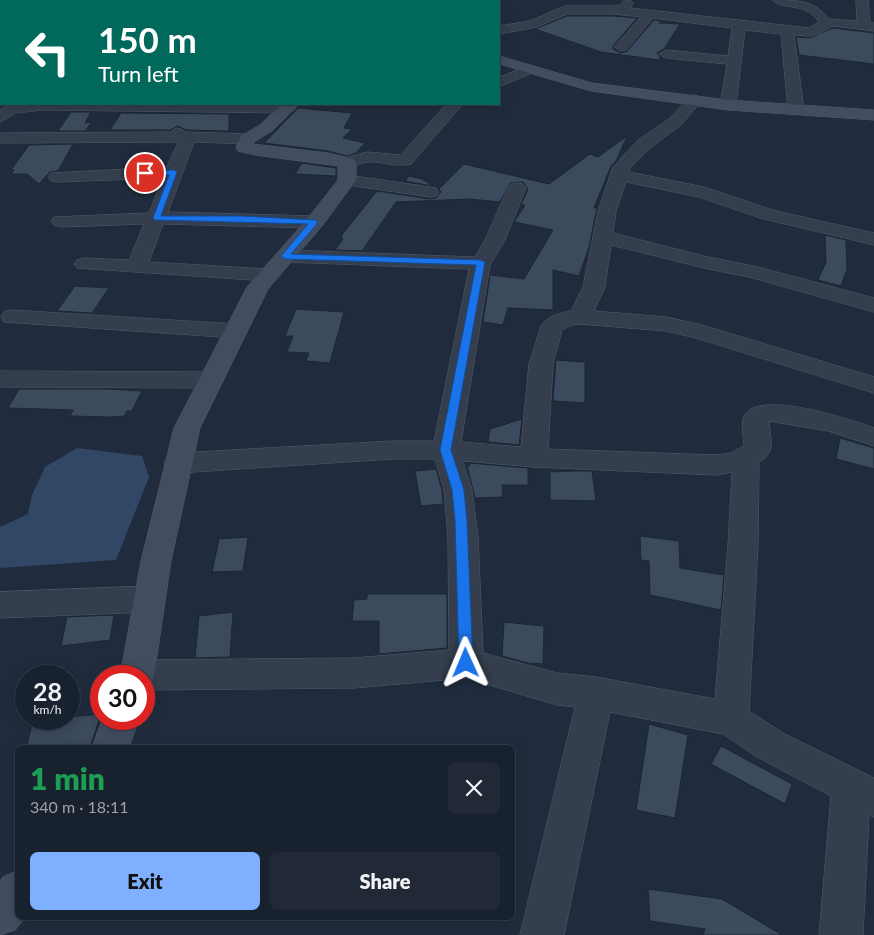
<!DOCTYPE html>
<html lang="en">
<head>
<meta charset="utf-8">
<style>
  :root { --surface:#18212e; --page:#212936; --text:#f1f3f6; --muted:#9fa3aa; --line:#363e4a; --accent:#7eb0ff }
  body { margin:0; font-family:Lato,sans-serif; background:var(--page); color:var(--text); height:100vh; display:flex; flex-direction:column; font-size:19px; white-space:nowrap }
  * { box-sizing:border-box; margin:0 }
  p { font-size:16px; color:var(--muted) }
  .icon { flex:none; width:28px; height:28px; fill:none; stroke:currentColor; stroke-width:2; stroke-linecap:round; stroke-linejoin:round }
  .map { position:relative; flex:1; overflow:hidden }
  .details { position:absolute; left:15px; top:745px; width:500px; height:175px; display:flex; flex-direction:column; background:var(--surface); border-radius:8px; box-shadow:0 2px 12px #0003,0 0 0 1px var(--line) }
  .details>* { flex:none }
  .banner { position:absolute; left:0px; top:0px; width:500px; height:105px; box-shadow:0 2px 12px #0003,0 0 0 1px var(--line); background:#00695c; color:#fff; overflow:hidden }
  .speed { position:absolute; left:15px; top:665px; display:flex; gap:10px; font-size:25px; font-weight:700; text-align:center }
  .speed>* { display:grid; place-content:center; width:65px; height:65px; border-radius:50%; background:var(--surface); box-shadow:0 2px 12px #0003,0 0 0 1px var(--line); line-height:1 }
  .speed small { font-size:12px; font-weight:400 }
  .speed .limit { border:8px solid #d22; background:#fff; color:#111 }
  .pin { position:absolute; display:grid; place-items:center; width:42px; height:42px; color:#fff; margin:-21px; border:2px solid #fff; border-radius:50%; box-shadow:0 1px 5px #0007 }
  .me { position:absolute; width:55px; margin:-28px; rotate:359deg; stroke-linejoin:round; filter:drop-shadow(0 0 4px #0008) }
  .turn { display:flex; align-items:center; gap:18px; height:105px; padding:0 15px; font-size:22px }
  .turn .icon { width:65px; height:65px; stroke-width:2.5 }
  .turn b { display:block; font-size:35px; line-height:42px }
  .round { display:grid; place-items:center; flex:none; width:52px; height:52px; border-radius:8px; background:var(--page) }
  .overview { display:flex; align-items:center; justify-content:space-between; height:85px; padding:0 15px }
  h1 { font-size:30px; font-weight:800; line-height:38px; color:#1e9e55 }
  .button { display:flex; gap:10px; margin-top:auto; padding:10px 15px }
  .button a { flex:1; height:58px; border-radius:8px; background:var(--accent); color:#111; font-size:20px; font-weight:800; line-height:58px; text-align:center }
  .button a+a { background:var(--page); color:var(--text) }
  .map>svg:first-child { display:block }
</style>
</head>
<body>
<div class="map">
<svg width="874" height="935" viewBox="0 0 874 935">
  <rect width="100%" height="100%" fill="#202c3d"/>
  <polygon fill="#324766" points="77,448 142,456 149,477 116,560 0,568 0,527 28,514 32,495 45,467"/>
  <g fill="#3c4a5d" stroke="#1c2534">
    <polygon points="567,16 614,16 637,18 613,46 613,49 621,53 627,51 654,20 661,21 659,23 680,24 664,49 657,53 660,57 659,60 601,52 535,29"/>
    <polygon points="833,28 874,33 874,64 799,55 796,37 809,38"/>
    <polygon points="298,108 352,113 344,128 352,129 343,138 365,143 356,153 347,156 328,151 264,143"/>
    <polygon points="71,112 91,112 85,123 92,122 85,131 58,131"/>
    <polygon points="121,113 229,114 229,131 186,130 178,126 170,130 110,130"/>
    <polygon points="627,136 616,161 611,166 594,208 597,208 589,247 579,276 553,270 553,310 508,308 503,325 483,322 490,275 524,279 553,230 514,222 525,205 521,205 528,189 523,182 510,183 500,202 470,199 396,202 362,251 335,250 343,239 341,236 377,191 430,199 436,198 441,192 439,189 464,164 549,184 590,154 598,157"/>
    <polygon points="73,144 58,171 50,172 39,184 27,174 11,174 14,170 11,170 29,145"/>
    <polygon points="302,163 336,168 336,176 295,174"/>
    <polygon points="409,176 422,179 433,186 405,181"/>
    <polygon points="825,235 846,240 847,269 841,286 818,280 826,262"/>
    <polygon points="75,286 109,288 92,313 57,311"/>
    <polygon points="296,309 344,312 330,363 306,361 309,353 287,352 293,336 285,336"/>
    <polygon points="556,360 585,362 585,403 553,401"/>
    <polygon points="19,389 107,389 142,391 132,411 127,411 124,416 111,417 70,416 73,410 8,408"/>
    <polygon points="522,419 519,445 488,442 490,429"/>
    <polygon points="840,438 874,448 874,469 836,459"/>
    <polygon points="469,463 528,468 528,485 502,485 503,497 475,498 467,466 470,466"/>
    <polygon points="436,469 442,490 443,504 421,506 415,471"/>
    <polygon points="573,471 592,471 596,501 550,500 550,472"/>
    <polygon points="640,536 679,541 680,568 724,575 721,610 650,595 649,561 641,560"/>
    <polygon points="248,537 243,571 212,572 219,539"/>
    <polygon points="367,594 447,594 447,648 379,654 379,621 352,621 354,600 367,599"/>
    <polygon points="233,612 230,657 195,658 199,616"/>
    <polygon points="114,615 110,640 61,646 67,617"/>
    <polygon points="504,622 544,626 543,664 528,663 502,656"/>
    <polygon points="101,714 90,748 26,748 33,721 69,719 69,717"/>
    <polygon points="649,724 688,735 675,818 636,810"/>
    <polygon points="721,746 792,784 785,804 711,764"/>
    <polygon points="648,889 722,899 782,935 703,935 705,929 650,921"/>
  </g>
  <g fill="none" stroke-linecap="round" stroke-linejoin="round">
    <g stroke="#525c6b" stroke-width="1">
      <g id="street">
        <path d="M625,0L631,1L633,3L630,8L809,28L819,22C803,0 785,12 772,0C797,0 814,0 829,19L857,21L856,0H868L870,23H874V31L833,26L820,33L809,36L794,35L804,110L801,113H791L788,110L781,34L745,30L736,105L733,108H723L720,105L727,64L666,58L659,54L666,50L728,56L732,28L653,18L626,50L621,51L614,47L641,17L614,14H567L537,27L499,34V26L530,21L565,6H614L620,5Z"/>
        <polygon points="529,65 534,66 536,69 534,72 499,87 499,78"/>
        <path d="M695,95L700,97L703,100L700,103L681,125L650,148L630,168L629,172L704,187L772,210L874,233V245L760,218L699,197L626,182L616,211L613,233L708,257L758,267L874,298V312L749,277L708,269L611,245L605,287L594,311L666,317L702,325L874,377V393L696,338L666,331L580,324L572,325L562,330L553,364L548,449L716,455L731,453L744,446C744,438 741,427 743,419C752,386 852,420 874,428V446L828,431L769,421C770,438 777,453 759,462L758,545L749,711L783,733L874,778V817L869,815L863,935H819L831,796L757,757L723,734L610,712L564,935H520L575,707L557,705L466,678L354,688L144,690V676L121,675L126,664L138,660L354,658L449,650L448,537L444,490L435,459H392L178,473L168,470L164,463L168,456L178,453L392,441H434L469,269L285,262L278,260L275,256L278,252L285,250L475,257L485,240L508,188L511,184L517,183L523,184L526,188L505,240L490,265L461,442L521,447L529,364L541,326C547,316 560,313 571,311L583,287L598,211L613,167L638,140L669,119L690,97ZM463,461L534,467L716,475L732,472L728,545L715,699L596,677L557,673L483,653L478,537L472,490Z"/>
        <polygon points="12,104 289,104 296,108 293,111 288,113 42,110 16,113 0,122 0,110"/>
        <path d="M447,104H463L411,164C394,168 383,161 368,162C358,163 351,169 341,167L338,163L341,159L367,152L400,155Z"/>
        <polygon points="177,128 183,130 185,132 247,134 253,136 255,139 253,142 247,144 194,142 168,212 315,216 322,218 325,222 322,226 315,228 163,224 149,262 268,269 275,271 278,275 275,279 268,281 77,268 74,264 77,260 84,258 129,260 144,224 61,227 54,225 51,221 54,217 149,213 163,178 57,182 51,181 48,177 51,173 167,167 178,142 0,143 0,133 170,132"/>
        <polygon points="347,175 430,187 436,188 439,192 436,196 430,197 341,184 338,180 341,176"/>
        <polygon points="12,310 236,324 244,326 247,331 244,336 236,338 4,322 1,317 4,312"/>
        <polygon points="0,371 211,372 220,375 223,380 220,385 211,388 0,387"/>
        <polygon points="149,586 160,590 165,599 160,608 149,612 0,618 0,592"/>
      </g>
    </g>
    <g stroke="#525c6b" stroke-width="1">
      <g id="secondary">
        <polygon points="293,0 316,0 317,1 294,1"/>
        <polygon points="499,56 592,83 728,100 874,110 874,120 728,110 591,91 499,64"/>
        <polygon points="282,104 299,104 272,131 254,142 253,144 328,153 353,159 356,163 356,180 322,226 268,289 200,428 171,561 154,676 149,687 144,689 144,676 120,676 141,561 174,428 247,287 308,218 338,180 338,166 255,155 238,151 236,147 241,136 260,125"/>
        <polygon points="103,719 139,719 129,748 92,748"/>
        <polygon points="18,871 18,918 25,918 15,930 0,935 0,881 3,877"/>
      </g>
    </g>
    <use href="#street" fill="#343e4d" fill-rule="evenodd"/>
    <use href="#secondary" fill="#424d60" fill-rule="evenodd"/>
  </g>
  <polygon fill="#1a73e8" stroke="#114b97" points="174,170 177,172 161,216 241,216 317,220 317,224 291,254 480,260 485,262 451,450 464,490 467,521 473,663 471,667 466,669 461,667 459,663 455,521 452,490 440,450 476,265 285,259 281,256 308,224 154,220 153,218 169,175 145,176 141,173 145,171"/>
</svg>
<div class="speed"><div>28<small>km/h</small></div><div class="limit">30</div></div>
<div class="pin" style="left:145px;top:173px;background:#d93025"><svg class="icon" aria-label="arrive" viewBox="0 0 24 24"><path d="M6 21V4h12l-3 4 3 4H6"/></svg></div>
<svg class="me" style="left:466px;top:663px" viewBox="-20 -20 40 40"><path d="M0-17L14 15 0 8-14 15z" fill="#1a73e8" stroke="#fff" stroke-width="4"/></svg>
<div class="banner">
<div class="turn"><svg class="icon" aria-label="left" viewBox="0 0 24 24"><path d="M17 20v-9H6M10 6l-5 5 5 5"/></svg><div><b>150 m</b>Turn left</div></div>
</div>
<section class="details">
<div class="overview"><div><h1>1 min</h1><p>340 m · 18:11</p></div><a class="round"><svg class="icon" aria-label="close" viewBox="0 0 24 24"><path d="M6 6l12 12M18 6L6 18"/></svg></a></div>
<div class="button"><a>Exit</a><a>Share</a></div>
</section>
</div>
</body>
</html>
